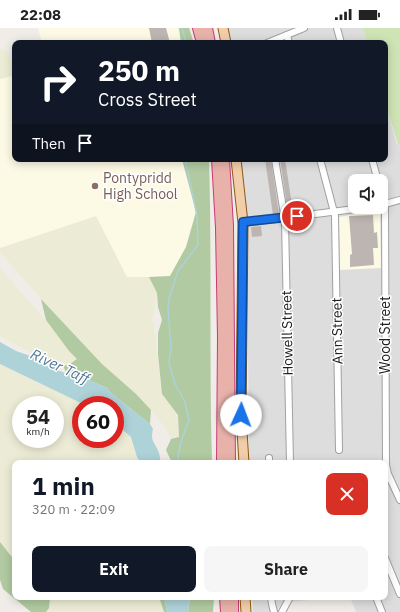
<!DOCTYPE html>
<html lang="en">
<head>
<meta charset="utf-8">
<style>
  :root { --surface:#fff; --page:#f6f6f6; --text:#222; --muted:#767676; --accent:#111827 }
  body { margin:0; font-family:"IBM Plex Sans",sans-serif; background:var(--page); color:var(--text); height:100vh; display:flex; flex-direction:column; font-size:15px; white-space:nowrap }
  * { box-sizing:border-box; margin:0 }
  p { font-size:13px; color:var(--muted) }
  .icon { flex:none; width:22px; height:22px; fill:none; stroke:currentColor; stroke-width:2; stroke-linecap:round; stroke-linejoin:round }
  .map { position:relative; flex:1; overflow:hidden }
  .drawer { position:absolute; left:12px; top:432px; width:376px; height:140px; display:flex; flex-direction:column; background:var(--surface); border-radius:8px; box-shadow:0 2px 10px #0003 }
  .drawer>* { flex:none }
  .banner { position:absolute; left:12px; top:12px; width:376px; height:122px; border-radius:8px; box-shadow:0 2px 10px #0003; background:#111827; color:#fff; overflow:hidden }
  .controls { position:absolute; left:348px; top:146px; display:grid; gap:8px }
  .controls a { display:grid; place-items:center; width:40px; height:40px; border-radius:8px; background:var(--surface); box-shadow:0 2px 10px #0003; font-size:20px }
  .speed { position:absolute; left:12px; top:368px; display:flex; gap:8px; font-size:20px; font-weight:700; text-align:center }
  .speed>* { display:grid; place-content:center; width:52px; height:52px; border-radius:50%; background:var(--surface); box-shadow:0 2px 10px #0003; line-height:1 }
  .speed small { font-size:10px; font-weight:400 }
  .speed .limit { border:6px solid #d22; background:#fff; color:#111 }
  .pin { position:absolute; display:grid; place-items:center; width:34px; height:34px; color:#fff; margin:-17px; border:2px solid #fff; border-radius:50%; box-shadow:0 1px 4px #0007 }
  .me { position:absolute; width:44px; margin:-22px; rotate:2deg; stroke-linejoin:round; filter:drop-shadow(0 0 3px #0008) }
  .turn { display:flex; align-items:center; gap:14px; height:84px; padding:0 20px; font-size:18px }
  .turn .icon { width:52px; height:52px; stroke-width:2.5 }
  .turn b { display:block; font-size:28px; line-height:34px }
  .then { display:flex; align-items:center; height:38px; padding:0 20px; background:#0003; gap:8px; font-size:15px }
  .round { display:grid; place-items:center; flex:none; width:42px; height:42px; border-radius:8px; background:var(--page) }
  .summary { display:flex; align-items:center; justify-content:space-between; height:68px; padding:0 20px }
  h1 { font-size:24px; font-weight:700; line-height:30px; color:var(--accent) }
  .action { display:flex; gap:8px; margin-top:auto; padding:8px 20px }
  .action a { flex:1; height:46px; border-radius:8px; background:var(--accent); color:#fff; font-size:16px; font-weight:700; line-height:46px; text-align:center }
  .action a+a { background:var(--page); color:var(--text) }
  .status { display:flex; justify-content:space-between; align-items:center; height:28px; padding:0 20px; background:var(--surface); direction:ltr }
  .status svg { height:11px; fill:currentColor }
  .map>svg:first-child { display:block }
</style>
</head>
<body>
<div class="status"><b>22:08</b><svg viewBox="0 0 49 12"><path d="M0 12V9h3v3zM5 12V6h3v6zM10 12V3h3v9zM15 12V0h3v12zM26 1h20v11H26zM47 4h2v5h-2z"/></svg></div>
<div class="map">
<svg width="400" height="584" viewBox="0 0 400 584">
  <rect width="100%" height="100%" fill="#f0ede8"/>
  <g fill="#deddde" fill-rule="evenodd">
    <polygon points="226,0 363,0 367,15 229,15"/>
    <path d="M385,75L397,116H400V584H356L350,569H385V435H249L247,199L241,131H385ZM355,153H381V179H355Z"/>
    <polygon points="252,569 318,569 318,571 282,575 276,584 253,584"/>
  </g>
  <g fill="#fcfae5">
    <polygon points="38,0 178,0 181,15 42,15"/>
    <polygon points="15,47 15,131 182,131 196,184 186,219 170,248 127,250 0,220 0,51"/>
    <polygon points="380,182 381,240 340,242 339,189"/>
  </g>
  <g fill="#ececd6" fill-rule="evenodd">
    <polygon points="0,21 6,23 15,39 15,47 0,51"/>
    <polygon points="96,188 127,249 149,249 157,265 153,291 162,366 178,387 179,409 171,411 166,401 155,386 136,366 102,336 68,301 0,224 0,220"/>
    <polygon points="0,240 48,295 69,323 77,331 70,336 60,339 14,316 0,308"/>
    <path d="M0,336L85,377H81V411H115V395L131,409L137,429L141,435H15V533L0,514ZM21,377H55V411H21Z"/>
    <polygon points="50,569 159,569 164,584 46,584 49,580"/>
  </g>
  <polygon fill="#cfe4b4" points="363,0 400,0 400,116 398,116 385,75 385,15 367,15"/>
  <g fill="#b1caa1">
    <polygon points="179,0 189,0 194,15 181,15"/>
    <path d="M182,131H209C212,232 209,334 212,435H172L166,422L171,411L179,409L178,387L162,366L158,326V305L162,292L158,279L157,265L149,249L170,248L186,219L196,184Z"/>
    <polygon points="41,271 102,336 136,366 151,382 150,396 111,365 107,360 86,351 67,346 63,338 70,336 77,331 69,323 46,292"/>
    <polygon points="0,514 15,533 15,569 50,569 49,580 46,584 31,584 3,561 0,552"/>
    <polygon points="159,569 164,569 167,584 164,584"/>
    <polygon points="190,569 214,569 213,584 188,584"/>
  </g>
  <g fill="#add2d8">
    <path d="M0,314L16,323L33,329L36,332L46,338L79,350L86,351L107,360L111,365L150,396L153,401C150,414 155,414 159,425C160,428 160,432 161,435H141L137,429L131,409L115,395V377H85L0,336Z"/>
    <polygon points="164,569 190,569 188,584 167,584"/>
  </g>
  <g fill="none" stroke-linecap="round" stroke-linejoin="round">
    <g stroke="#add2d8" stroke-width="1.5">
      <polyline points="182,0 186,15"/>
      <polyline points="177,435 181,414 189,392 185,374 175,356 169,335 171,319 168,281 169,270 178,243 198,217 197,187 185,131"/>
    </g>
  </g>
  <g fill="#bdb5b1">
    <polygon points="149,0 166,0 170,15 152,15"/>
    <polygon points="265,131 271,131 279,186 273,187"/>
    <polygon points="280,131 285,131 292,177 297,176 298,183 288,185"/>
    <polygon points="373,187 374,205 377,204 378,220 373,220 374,237 350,239 350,227 352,226 349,188"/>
    <polygon points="261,198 262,208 252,209 251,199"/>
  </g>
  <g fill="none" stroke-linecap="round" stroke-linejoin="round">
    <g stroke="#a1a1a1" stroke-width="8">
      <g id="minor">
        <polyline points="337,0 341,15"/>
        <polyline points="287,7 289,15"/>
        <polyline points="267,15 304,0"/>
        <polyline points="275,131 285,192 290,435"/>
        <polyline points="320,131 335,188 339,422"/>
        <polyline points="372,131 378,153"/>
        <polyline points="381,163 385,176 386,437 388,446 400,472"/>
        <polyline points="381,177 400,172"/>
        <polyline points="243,195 371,179"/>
        <polyline points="269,430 269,435"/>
        <polyline points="385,530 400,566"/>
        <polyline points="271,569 272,576 274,584"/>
        <polyline points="376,569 382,584"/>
        <polyline points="282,584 290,569"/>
      </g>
    </g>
    <g stroke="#8c5910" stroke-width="11">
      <g id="primary">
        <polyline points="223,0 226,15"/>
        <polyline points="236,131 243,195 241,387 244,435"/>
        <polyline points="245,569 246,584"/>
      </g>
    </g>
    <g stroke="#c93a77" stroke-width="12">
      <g id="trunk">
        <polyline points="198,0 202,15"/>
        <polyline points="207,0 210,15"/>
        <polyline points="217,131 221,200 223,309 222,435"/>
        <polyline points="224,131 228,198 230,435"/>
        <polyline points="225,569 226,584"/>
        <polyline points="233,569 233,584"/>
      </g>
    </g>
    <use href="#minor" stroke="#fff" stroke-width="6"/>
    <use href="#primary" stroke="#f2cdaa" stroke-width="9"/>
    <use href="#trunk" stroke="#e8b2aa" stroke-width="10"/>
  </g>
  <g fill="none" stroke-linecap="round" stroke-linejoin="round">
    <g stroke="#114b97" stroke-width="10">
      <polyline id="route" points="241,387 243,194 297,188"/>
    </g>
    <use href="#route" stroke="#1a73e8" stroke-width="7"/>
  </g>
  <circle fill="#8d6e63" stroke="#fff" stroke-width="1.5" cx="95" cy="158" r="4"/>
  <g text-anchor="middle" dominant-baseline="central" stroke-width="3" stroke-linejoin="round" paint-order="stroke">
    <g font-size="14" fill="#785e54" stroke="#fff" text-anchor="start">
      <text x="103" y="150">Pontypridd<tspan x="103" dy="16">High School</tspan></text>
    </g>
    <g font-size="14" fill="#202020" stroke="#fff">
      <text transform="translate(337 303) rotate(-91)">Ann Street</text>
      <text transform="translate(287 305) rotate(-91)">Howell Street</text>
      <text transform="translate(385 307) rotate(-90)">Wood Street</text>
    </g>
    <g font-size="15" font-style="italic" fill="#4f7997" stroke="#fff">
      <text transform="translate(60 338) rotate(25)">River Taff</text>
    </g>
  </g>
</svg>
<div class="controls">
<a><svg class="icon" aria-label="sound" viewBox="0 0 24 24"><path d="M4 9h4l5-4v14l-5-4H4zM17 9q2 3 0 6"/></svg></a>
</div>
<div class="speed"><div>54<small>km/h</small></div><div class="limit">60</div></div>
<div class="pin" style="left:297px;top:188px;background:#d93025"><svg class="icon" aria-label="arrive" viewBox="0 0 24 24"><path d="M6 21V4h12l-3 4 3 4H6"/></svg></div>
<svg class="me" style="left:241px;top:387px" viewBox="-20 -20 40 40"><circle r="19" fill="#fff"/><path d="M0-13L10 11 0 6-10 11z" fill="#1a73e8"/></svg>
<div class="banner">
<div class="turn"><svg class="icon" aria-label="right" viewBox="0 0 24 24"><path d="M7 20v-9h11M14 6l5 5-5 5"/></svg><div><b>250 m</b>Cross Street</div></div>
<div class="then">Then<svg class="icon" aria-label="arrive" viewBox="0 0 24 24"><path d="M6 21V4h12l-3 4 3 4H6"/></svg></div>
</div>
<section class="drawer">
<div class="summary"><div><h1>1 min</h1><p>320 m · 22:09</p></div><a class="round" style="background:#d93025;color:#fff"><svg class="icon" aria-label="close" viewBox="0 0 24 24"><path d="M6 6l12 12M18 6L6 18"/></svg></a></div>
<div class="action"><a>Exit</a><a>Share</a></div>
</section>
</div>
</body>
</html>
